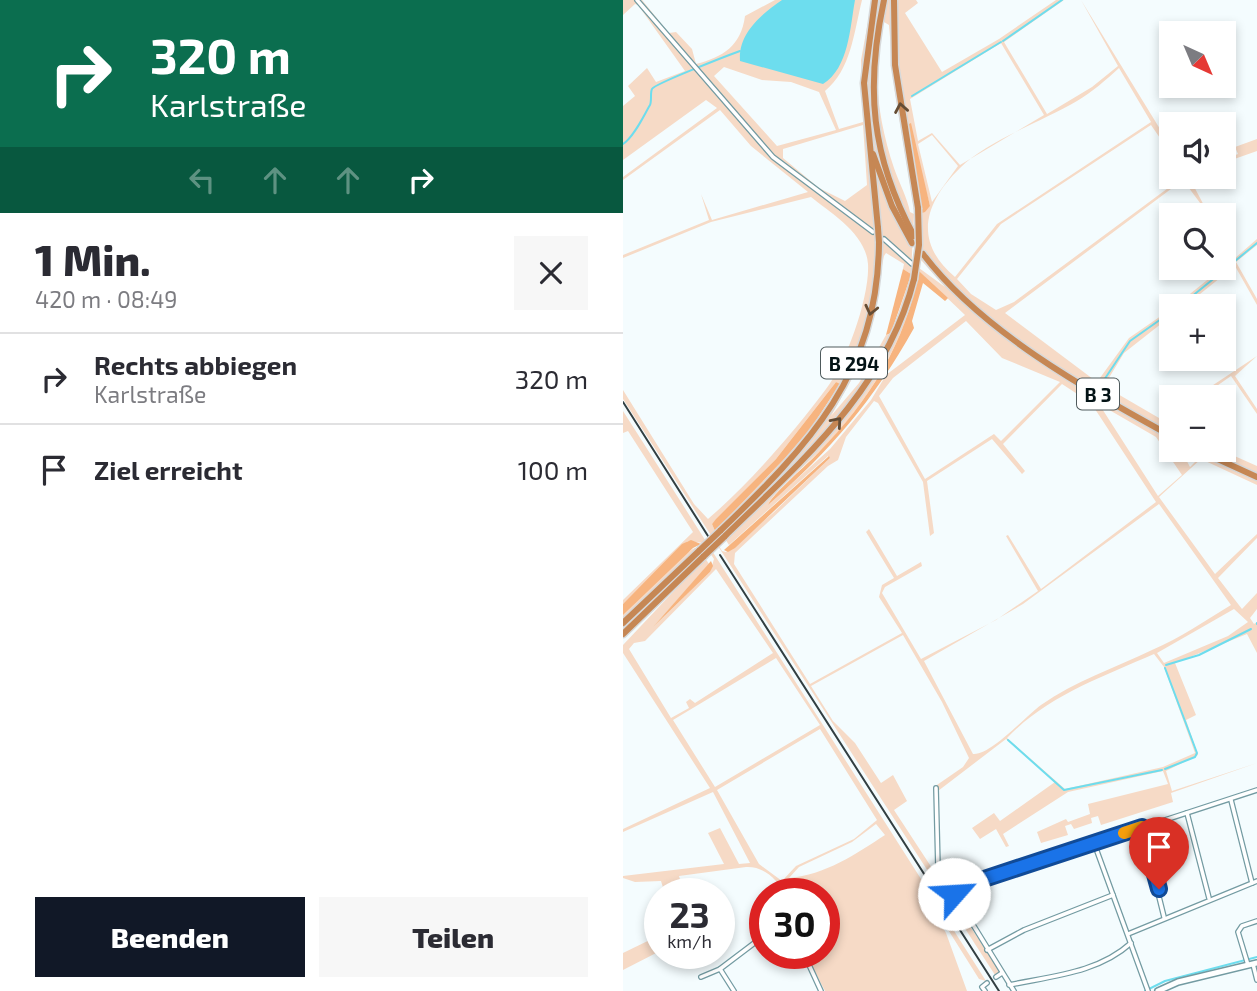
<!DOCTYPE html>
<html lang="de">
<head>
<meta charset="utf-8">
<style>
  :root { --surface:#fff; --page:#f7f7f7; --text:#2b2b33; --muted:#7c7c81; --line:#e1e1e2; --accent:#111827 }
  body { margin:0; font-family:"Exo 2",sans-serif; background:var(--page); color:var(--text); height:100vh; display:flex; flex-direction:column; font-size:26px; white-space:nowrap }
  * { box-sizing:border-box; margin:0 }
  p { font-size:23px; color:var(--muted) }
  .icon { flex:none; width:38px; height:38px; fill:none; stroke:currentColor; stroke-width:2; stroke-linecap:round; stroke-linejoin:round }
  .map { position:relative; flex:1; overflow:hidden }
  .side { display:flex; flex-direction:column; background:var(--surface); width:623px }
  .side>* { flex:none }
  .top-card { background:#0b6e4f; color:#fff; overflow:hidden }
  .needle { width:46px; rotate:136deg }
  .tools { position:absolute; left:536px; top:21px; display:grid; gap:14px }
  .tools a { display:grid; place-items:center; width:77px; height:77px; border-radius:0px; background:var(--surface); box-shadow:0 4px 10px #0003; font-size:35px }
  .speed { position:absolute; left:21px; top:878px; display:flex; gap:14px; font-size:35px; font-weight:700; text-align:center }
  .speed>* { display:grid; place-content:center; width:91px; height:91px; border-radius:50%; background:var(--surface); box-shadow:0 4px 10px #0003; line-height:1 }
  .speed small { font-size:18px; font-weight:400 }
  .speed .limit { border:10px solid #d22; background:#fff; color:#111 }
  .pin { position:absolute; display:grid; place-items:center; width:60px; height:60px; color:#fff; margin:-72px -30px; border-radius:50% 50% 50% 0; rotate:-45deg; box-shadow:0 0 7px #0007 }
  .pin .icon { rotate:45deg }
  .me { position:absolute; width:77px; margin:-38px; rotate:64deg; stroke-linejoin:round; filter:drop-shadow(0 0 5px #0008) }
  .turn { display:flex; align-items:center; gap:24px; height:147px; padding:0 35px; font-size:32px }
  .turn .icon { width:91px; height:91px; stroke-width:2.5 }
  .turn b { display:block; font-size:49px; line-height:60px }
  .lanes { display:flex; align-items:center; height:66px; padding:0 35px; background:#0003; justify-content:center; gap:35px; direction:ltr }
  .lanes .off { opacity:.35 }
  .round { display:grid; place-items:center; flex:none; width:74px; height:74px; border-radius:0px; background:var(--page) }
  .headline { display:flex; align-items:center; justify-content:space-between; height:119px; padding:0 35px }
  h1 { font-size:42px; font-weight:800; line-height:52px }
  .action { display:flex; gap:14px; margin-top:auto; padding:14px 35px }
  .action a { flex:1; height:80px; border-radius:0px; background:var(--accent); color:#fff; font-size:28px; font-weight:800; line-height:80px; text-align:center }
  .action a+a { background:var(--page); color:var(--text) }
  ul { padding:0; list-style:none }
  li { display:flex; align-items:center; gap:21px; height:91px; padding:0 35px; border-top:2px solid var(--line) }
  li div { flex:1 }
  li b { display:block; font-size:26px }
  li em { font-style:normal }
  main { display:flex; flex:1; min-height:0 }
  .map>svg:first-child { display:block }
</style>
</head>
<body>
<main>
<section class="side">
<div class="top-card">
<div class="turn"><svg class="icon" aria-label="right" viewBox="0 0 24 24"><path d="M7 20v-9h11M14 6l5 5-5 5"/></svg><div><b>320 m</b>Karlstraße</div></div>
<div class="lanes"><svg class="icon off" aria-label="left" viewBox="0 0 24 24"><path d="M17 20v-9H6M10 6l-5 5 5 5"/></svg><svg class="icon off" aria-label="ahead" viewBox="0 0 24 24"><path d="M12 20V5M6 11l6-6 6 6"/></svg><svg class="icon off" aria-label="ahead" viewBox="0 0 24 24"><path d="M12 20V5M6 11l6-6 6 6"/></svg><svg class="icon" aria-label="right" viewBox="0 0 24 24"><path d="M7 20v-9h11M14 6l5 5-5 5"/></svg></div>
</div>
<div class="headline"><div><h1>1 Min.</h1><p>420 m · 08:49</p></div><a class="round"><svg class="icon" aria-label="close" viewBox="0 0 24 24"><path d="M6 6l12 12M18 6L6 18"/></svg></a></div>
<ul>
<li><svg class="icon" aria-label="right" viewBox="0 0 24 24"><path d="M7 20v-9h11M14 6l5 5-5 5"/></svg><div><b>Rechts abbiegen</b><p>Karlstraße</p></div><em>320 m</em></li>
<li><svg class="icon" aria-label="arrive" viewBox="0 0 24 24"><path d="M6 21V4h12l-3 4 3 4H6"/></svg><div><b>Ziel erreicht</b></div><em>100 m</em></li>
</ul>
<div class="action"><a>Beenden</a><a>Teilen</a></div>
</section>
<div class="map">
<svg width="634" height="991" viewBox="0 0 634 991">
  <rect width="100%" height="100%" fill="#f4fcfe"/>
  <g fill="#f6dac6" fill-rule="evenodd">
    <path d="M0,0H19L46,33L53,32L69,49L73,64C100,57 118,46 122,16L152,0H239C231,32 228,70 202,91L216,129L240,122L238,60L249,0L241,58L244,59L254,0H258L247,59L251,60L263,0H293L295,3L282,13L319,72L376,39L433,0H441L381,42L424,114L469,87L495,66L458,0L548,147V154L528,125L378,224L334,279L348,294L373,310L391,302L560,177H566L586,215L560,180L382,313L474,382L506,338L548,309V316L501,353L481,386L536,418L548,416V450H558L567,467L576,458L561,450H598L634,466V485L578,459L536,497L592,574L634,534V538L595,578L619,609L634,593V609L627,618L631,624L634,622V653L624,634L552,663L573,715L563,720L575,755L543,771L549,791L634,763L548,793L550,802L478,825L475,816L468,818L469,823L451,829L448,824L442,826L445,835L418,843L414,832L443,819L445,822L467,814L465,804L545,784L540,771L445,792L380,834L386,846L383,847L373,829L357,839L349,828L371,813L377,821L432,782L383,739L315,791L311,787L340,767L346,758L319,702L280,635L188,686L210,721L232,743L258,783L270,775L284,801L271,810L377,972L372,975L0,399V390L71,504L85,519C126,484 171,432 203,389C223,364 247,296 245,264C243,234 208,213 188,197L88,222L0,258V255L86,220L78,194L89,220L185,192L128,146L97,110L0,180V177L94,108L83,100L0,160V106L12,96L5,86L24,68L33,82L62,71L15,5L12,4L0,15ZM261,22L266,25L271,86L291,209L298,207L285,123L307,206L299,213L298,260L322,287L296,268V271L342,315L263,375L248,400L207,449L145,505C151,490 190,459 204,444C248,397 278,345 296,282L295,279L287,278L269,333L263,335L236,383L208,416L230,377L244,340L261,256L263,253L281,264L280,269L288,274L291,214L287,212C284,197 277,185 271,168C256,123 247,69 261,22ZM378,43L421,115L337,165L309,133L295,141L287,99ZM101,67L139,80L168,82L196,92L213,130L154,146L91,76ZM496,68L528,122L374,224L332,277C290,242 301,203 337,168C364,141 420,121 454,101C469,92 483,80 496,68ZM240,125L244,185L222,201L196,188L160,158V149ZM309,135L335,166L309,202L295,144ZM343,321L379,358L437,382L378,441L371,434L302,479L256,396L270,378ZM213,382L217,385C185,438 142,480 97,523L95,528L106,545L205,456L207,458L150,513L103,552L99,551L89,534L92,531L89,524L153,459ZM439,384L468,403L533,502L418,589L385,535L383,536L415,591L373,620L298,659L259,593L262,587L299,566L298,562L274,576L246,529L243,532L271,578L259,585L256,597L279,633L187,684L111,564L112,553L205,466L215,460L223,437L251,401L255,403L300,482L307,536L311,533L304,481L369,439L399,474L402,471L380,444ZM476,404L533,437L559,475L535,496ZM536,504L608,605C582,621 557,638 529,650C492,668 452,681 418,705C403,716 367,756 350,754L301,661L400,604ZM611,609L625,622L605,636L541,663L534,653ZM531,654L541,667L572,753L540,767L442,789L384,738C424,696 479,677 531,654Z"/>
    <polygon points="634,139 634,151 600,163 600,160 615,154 612,147"/>
    <polygon points="634,239 634,245 613,262 634,299 634,305 612,266 562,306 552,306 609,260 600,241 611,259"/>
    <polygon points="634,356 612,376 634,409 634,414 608,376 578,397 572,397"/>
    <path d="M0,411L363,981L356,979L302,893L300,894L323,933L344,991H202L184,957L201,954V894H184L179,880L165,883L164,894H161C155,879 140,866 123,867L56,876L58,883L46,887L48,894H42L38,881L12,882L0,878V876L101,864L85,833L97,828L116,864L127,863L90,792L0,832V829L87,788L0,653V645L82,558L86,564L30,627L87,572L91,559L80,543L65,541L0,604V600L70,532L5,431L0,433ZM93,569L150,653L72,703L67,699L63,702L66,708L48,718L6,649L11,643L22,641ZM153,658L197,725L92,787L50,720ZM197,729L254,820L231,839L173,866L159,881L136,864L94,790ZM253,824L262,835C233,854 202,875 166,878L176,867L229,842Z"/>
    <path d="M75,547L0,619V615C14,602 60,550 75,547Z"/>
    <polygon points="37,935 37,951 0,970 0,953"/>
  </g>
  <g fill="#f7b47f">
    <polygon points="288,123 307,206 302,212 299,213 284,125"/>
    <polygon points="280,269 288,274 287,278 268,333 263,335"/>
    <path d="M296,271L325,298L322,301L300,283L289,321L291,328C251,400 207,451 145,505C150,493 184,465 196,452C246,401 283,342 296,271Z"/>
    <polygon points="213,382 217,384 188,428 162,458 92,531 89,524 93,519 153,459"/>
    <polygon points="206,456 207,458 112,548 105,552 101,550"/>
    <polygon points="68,540 78,544 70,548 0,615 0,604 59,544"/>
    <polygon points="88,561 90,566 87,572 30,627"/>
  </g>
  <path fill="#6dddee" d="M159,0H232C227,27 226,68 200,84L117,61C115,33 139,14 159,0Z"/>
  <g fill="none" stroke-linecap="round" stroke-linejoin="round">
    <g stroke="#6dddee" stroke-width="2">
      <polyline points="380,41 439,0"/>
      <polyline points="289,96 378,42"/>
      <path d="M0,144C11,137 21,115 27,105C29,100 27,93 29,89C31,84 106,55 117,51"/>
      <polyline points="612,261 634,243"/>
      <polyline points="557,306 610,263"/>
      <polyline points="479,383 507,341 548,312"/>
      <polyline points="634,624 634,623"/>
      <polyline points="543,665 576,655 628,629"/>
      <polyline points="542,668 574,753 572,757 542,769"/>
      <polyline points="385,740 441,790 539,770"/>
      <polyline points="522,991 542,981 634,957"/>
    </g>
    <g stroke="#739ba2" stroke-width="6">
      <g id="street">
        <polyline points="14,0 150,157 250,232"/>
        <polyline points="261,239 289,264"/>
        <polyline points="313,788 315,868 391,991"/>
        <polyline points="608,800 629,883"/>
        <polyline points="564,813 586,898"/>
        <polyline points="519,828 541,917"/>
        <polyline points="471,843 525,991"/>
        <polyline points="331,894 361,879 634,790"/>
        <polyline points="505,934 634,881"/>
        <polyline points="364,950 401,930 490,895"/>
        <polyline points="181,954 198,991"/>
        <polyline points="630,964 634,980"/>
        <polyline points="625,965 615,932 619,926 634,921"/>
        <polyline points="97,969 111,991"/>
        <polyline points="78,977 97,969 142,935"/>
        <polyline points="373,977 379,973"/>
        <path d="M386,985C429,976 475,973 508,943"/>
        <polyline points="362,991 359,987 364,983"/>
      </g>
    </g>
    <g stroke="#739ba2" stroke-width="8">
      <polyline id="secondary" points="535,991 555,982 634,963"/>
    </g>
    <g stroke="#d7d9da" stroke-width="9">
      <g id="highway">
        <polyline points="252,0 241,83 255,228"/>
        <path d="M261,0C242,88 248,156 291,236"/>
        <polyline points="271,0 272,65 295,208"/>
        <polyline points="250,154 269,206 289,243"/>
        <path d="M300,254C359,332 463,389 548,436"/>
        <polyline points="575,450 634,477"/>
        <path d="M97,531C186,445 255,374 256,242"/>
        <path d="M101,537C179,461 264,388 291,279"/>
        <polyline points="0,623 77,550"/>
        <polyline points="0,634 81,556"/>
      </g>
    </g>
    <use href="#street" stroke="#fff" stroke-width="3.5"/>
    <use href="#secondary" stroke="#fff" stroke-width="5"/>
    <use href="#highway" stroke="#c68754" stroke-width="6"/>
    <g stroke="#323f42" stroke-width="2">
      <polyline points="0,402 85,536"/>
      <polyline points="97,555 376,991"/>
    </g>
    <g stroke="#d7d9da" stroke-width="9" stroke-linecap="butt">
      <g id="highway-bridge">
        <polyline points="255,228 256,242"/>
        <polyline points="291,279 296,245 295,208"/>
        <polyline points="77,550 97,531"/>
        <polyline points="81,556 101,537"/>
      </g>
    </g>
    <use href="#highway-bridge" stroke="#c68754" stroke-width="6"/>
  </g>
  <defs><path id="oneway-chevron" d="M-2-3.5L2.5 0L-2 3.5" fill="none" stroke-width="1.6" stroke-linecap="round" stroke-linejoin="round" transform="scale(1.75)"/></defs>
  <g stroke="#654d35">
    <use href="#oneway-chevron" transform="translate(278 108) rotate(-100)"/>
    <use href="#oneway-chevron" transform="translate(248 310) rotate(103)"/>
    <use href="#oneway-chevron" transform="translate(214 422) rotate(-49)"/>
  </g>
  <g fill="none" stroke-linecap="round" stroke-linejoin="round">
    <g stroke="#114b97" stroke-width="18">
      <polyline id="route" points="331,894 361,879 519,827 536,889"/>
    </g>
    <use href="#route" stroke="#1a73e8" stroke-width="12"/>
    <polyline stroke="#f59e0b" stroke-width="12" points="501,833 519,827 528,860"/>
  </g>
  <g text-anchor="middle" dominant-baseline="central" stroke-width="5" stroke-linejoin="round" paint-order="stroke">
    <g fill="#fff" stroke="#4f5a5c" stroke-width="2">
      <rect x="198" y="347.5" width="66" height="31" rx="5"/>
      <rect x="454" y="378.5" width="42" height="31" rx="5"/>
    </g>
    <g font-size="19" font-weight="bold" fill="#041316">
      <text x="231" y="363">B 294</text>
      <text x="475" y="394">B 3</text>
    </g>
  </g>
</svg>
<div class="tools">
<a><svg class="needle" viewBox="-14 -14 28 28"><path d="M0-13l5 13h-10z" fill="#e53935"/><path d="M0 13l5-13h-10z" fill="#7c7c81"/></svg></a>
<a><svg class="icon" aria-label="sound" viewBox="0 0 24 24"><path d="M4 9h4l5-4v14l-5-4H4zM17 9q2 3 0 6"/></svg></a>
<a><svg class="icon" aria-label="search" viewBox="0 0 24 24"><circle cx="10" cy="10" r="6"/><path d="M15 15l6 6"/></svg></a>
<a>+</a>
<a>−</a>
</div>
<div class="speed"><div>23<small>km/h</small></div><div class="limit">30</div></div>
<div class="pin" style="left:536px;top:889px;background:#d93025"><svg class="icon" aria-label="arrive" viewBox="0 0 24 24"><path d="M6 21V4h12l-3 4 3 4H6"/></svg></div>
<svg class="me" style="left:331px;top:894px" viewBox="-20 -20 40 40"><circle r="19" fill="#fff"/><path d="M0-13L10 11 0 6-10 11z" fill="#1a73e8"/></svg>
</div>
</main>
</body>
</html>
